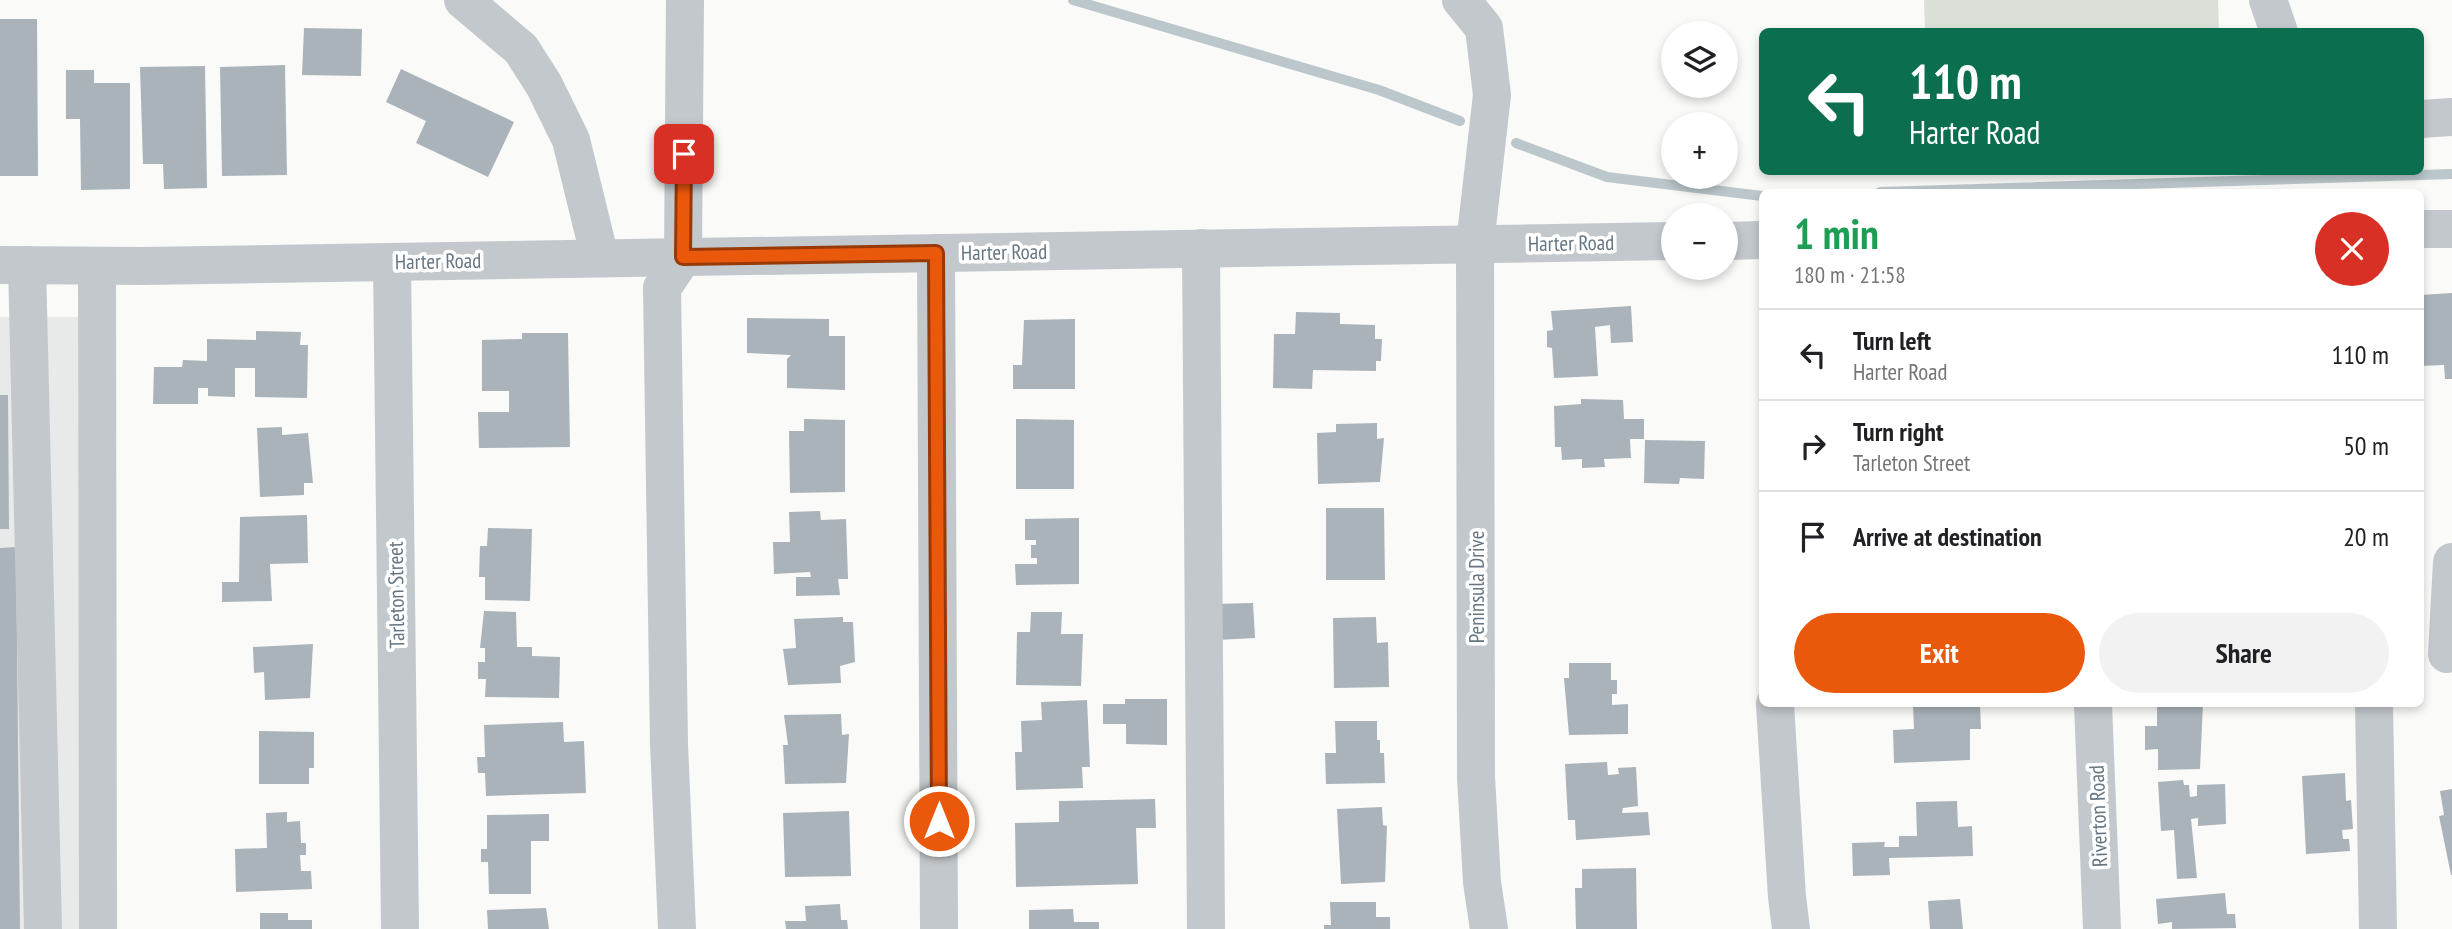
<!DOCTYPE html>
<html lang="en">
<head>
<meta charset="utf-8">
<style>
  :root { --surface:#fff; --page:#f2f2f2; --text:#202124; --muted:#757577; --line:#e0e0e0; --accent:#ea580c }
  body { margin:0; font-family:"PT Sans Narrow",sans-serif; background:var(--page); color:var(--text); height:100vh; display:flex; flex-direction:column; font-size:26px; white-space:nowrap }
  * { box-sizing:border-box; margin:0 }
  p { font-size:23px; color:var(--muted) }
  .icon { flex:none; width:38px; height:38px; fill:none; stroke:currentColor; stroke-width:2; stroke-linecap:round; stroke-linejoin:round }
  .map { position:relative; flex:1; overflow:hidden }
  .sheet { position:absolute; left:1759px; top:189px; width:665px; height:518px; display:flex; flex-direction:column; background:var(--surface); border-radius:10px; box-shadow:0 4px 10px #0003 }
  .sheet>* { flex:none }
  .guide { position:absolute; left:1759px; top:28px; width:665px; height:147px; border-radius:10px; box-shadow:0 4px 10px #0003; background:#0b6e4f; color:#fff; overflow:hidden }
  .controls { position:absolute; left:1661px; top:21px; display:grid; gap:14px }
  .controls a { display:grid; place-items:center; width:77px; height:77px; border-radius:50%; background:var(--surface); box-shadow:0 4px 10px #0003; font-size:35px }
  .pin { position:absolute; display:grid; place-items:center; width:60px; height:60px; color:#fff; margin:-30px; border-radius:14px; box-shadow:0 4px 10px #0006 }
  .me { position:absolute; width:77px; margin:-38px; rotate:0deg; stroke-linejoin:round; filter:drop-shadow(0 0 5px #0008) }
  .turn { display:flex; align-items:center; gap:24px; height:147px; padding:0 35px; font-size:32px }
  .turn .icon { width:91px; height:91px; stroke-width:2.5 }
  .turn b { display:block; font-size:49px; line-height:60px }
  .round { display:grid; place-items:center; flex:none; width:74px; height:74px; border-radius:37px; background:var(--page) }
  .headline { display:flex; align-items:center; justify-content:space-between; height:119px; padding:0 35px }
  h1 { font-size:42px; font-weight:700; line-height:52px; color:#1e9e55 }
  .primary-button { display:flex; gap:14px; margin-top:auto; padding:14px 35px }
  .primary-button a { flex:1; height:80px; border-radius:42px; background:var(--accent); color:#fff; font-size:28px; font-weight:700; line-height:80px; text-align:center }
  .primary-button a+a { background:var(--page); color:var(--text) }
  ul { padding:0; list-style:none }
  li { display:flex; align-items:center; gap:21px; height:91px; padding:0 35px; border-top:2px solid var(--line) }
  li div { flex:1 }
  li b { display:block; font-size:26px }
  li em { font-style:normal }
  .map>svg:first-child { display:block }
</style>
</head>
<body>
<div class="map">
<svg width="2452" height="929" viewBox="0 0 2452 929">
  <rect width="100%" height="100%" fill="#fafaf8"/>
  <polygon fill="#e8e9e9" points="0,317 78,317 80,929 0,929"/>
  <polygon fill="#dadfd7" points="1924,0 2218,0 2219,31 1925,31"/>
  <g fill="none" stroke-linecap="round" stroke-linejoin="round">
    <g stroke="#bbc7cb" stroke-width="10">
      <polyline points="1073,0 1379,90 1460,121"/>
      <polyline points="1516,143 1607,177 1762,196"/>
      <polyline points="1880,192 2452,174"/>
    </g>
  </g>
  <g fill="#aab3b9">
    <polygon points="0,19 37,19 38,176 0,176"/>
    <polygon points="304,28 362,29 361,76 302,75"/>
    <polygon points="285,65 287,175 222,176 220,67"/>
    <polygon points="205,66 207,188 164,189 163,164 143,164 140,67"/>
    <polygon points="401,69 514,122 488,177 416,143 426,121 386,102"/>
    <polygon points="66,70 94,70 94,83 130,83 130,189 81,190 80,119 66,119"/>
    <polygon points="2452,293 2452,379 2445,379 2444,365 2420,366 2420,295"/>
    <polygon points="1631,306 1633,342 1611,343 1610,325 1595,327 1598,376 1554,378 1552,348 1547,347 1547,331 1553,330 1551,311"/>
    <polygon points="1296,312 1340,313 1340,324 1375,325 1375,339 1382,339 1381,361 1376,361 1376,371 1313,370 1312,389 1273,388 1274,334 1295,334"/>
    <polygon points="747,318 829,319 829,336 845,336 845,390 787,388 787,359 791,355 747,353"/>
    <polygon points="1075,319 1075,389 1013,389 1013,365 1022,365 1024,320"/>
    <polygon points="256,331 301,332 300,345 308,345 307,398 255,397 255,368 235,368 235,397 208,396 208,388 198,388 198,404 153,404 154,367 182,367 183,360 207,361 207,339 256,340"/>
    <polygon points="522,333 568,333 570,447 479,448 478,412 509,412 509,391 482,391 482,340 522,339"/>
    <polygon points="0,395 8,395 9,529 0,529"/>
    <polygon points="1581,399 1623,400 1624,419 1644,419 1644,439 1630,439 1631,458 1604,459 1605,467 1582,468 1582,459 1562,460 1561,447 1555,447 1554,406 1581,404"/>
    <polygon points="804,419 845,420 845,492 790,493 789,431 804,431"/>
    <polygon points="1016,419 1074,420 1074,489 1016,489"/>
    <polygon points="1377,423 1377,439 1384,438 1380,482 1318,484 1317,433 1336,432 1336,424"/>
    <polygon points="282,427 282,435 308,433 313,483 304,483 304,495 260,497 257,428"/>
    <polygon points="1645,440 1705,441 1704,479 1680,478 1679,484 1644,483"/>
    <polygon points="1326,508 1384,508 1385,580 1326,580"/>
    <polygon points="820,511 821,520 846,519 848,579 838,579 840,595 796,596 796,577 811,577 810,572 774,574 773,542 790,542 789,512"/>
    <polygon points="307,515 308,563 270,564 272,601 222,602 222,582 239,582 240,517"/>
    <polygon points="1079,518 1079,584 1016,585 1015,564 1037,564 1037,558 1031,558 1031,545 1036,545 1036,540 1025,540 1025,519"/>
    <polygon points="488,528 532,529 530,601 485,600 485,577 479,577 480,546 487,546"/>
    <polygon points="16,547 20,929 0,929 0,548"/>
    <polygon points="1253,603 1255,638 1216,640 1214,604"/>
    <polygon points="484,611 516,612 517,647 532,647 532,656 560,657 559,698 485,697 486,679 478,679 478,662 485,662 485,648 480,648"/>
    <polygon points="1031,612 1062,612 1061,634 1083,634 1081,686 1016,685 1017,632 1030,632"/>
    <polygon points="843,617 843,622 853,622 855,662 840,666 841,683 788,685 783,649 796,648 794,619"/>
    <polygon points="1376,617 1377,643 1388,642 1389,687 1334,688 1333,618"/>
    <polygon points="313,644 310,698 265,700 264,672 254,673 253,647"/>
    <polygon points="1569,663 1611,663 1611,680 1617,680 1617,694 1612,694 1612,705 1628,704 1628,734 1569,735 1564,678 1569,678"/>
    <polygon points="1125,699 1167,699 1167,745 1126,744 1126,724 1103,724 1103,704 1125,704"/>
    <polygon points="1087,700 1090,767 1082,767 1083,788 1016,790 1015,752 1022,752 1021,721 1042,720 1041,702"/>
    <polygon points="1938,704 1980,704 1981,729 1970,729 1970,760 1894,763 1893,730 1914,729 1913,705"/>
    <polygon points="2157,704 2203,704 2200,769 2158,770 2158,749 2145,750 2145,726 2157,726"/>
    <polygon points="841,714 842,735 849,734 846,783 785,784 783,745 788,745 784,715"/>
    <polygon points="1335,721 1377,721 1377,740 1380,740 1380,753 1384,753 1385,783 1326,784 1325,753 1336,753"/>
    <polygon points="563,722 564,742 584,741 586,793 486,796 485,773 478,773 477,757 485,757 484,725"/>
    <polygon points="259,731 314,732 314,768 309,768 309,784 259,784"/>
    <polygon points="1607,762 1608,775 1619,774 1618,768 1636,767 1638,806 1623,808 1622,813 1648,812 1650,835 1576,840 1575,820 1568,820 1565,764"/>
    <polygon points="2345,773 2346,801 2351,800 2353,829 2342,830 2343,839 2349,839 2350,851 2306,854 2302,776"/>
    <polygon points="2183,780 2184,785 2189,785 2190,797 2197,796 2197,785 2225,784 2226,824 2198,826 2198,818 2191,819 2197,878 2177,879 2174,830 2161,831 2158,782"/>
    <polygon points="2452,789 2452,875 2451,875 2439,816 2444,815 2440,791"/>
    <polygon points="1155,799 1156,828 1136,828 1138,884 1016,887 1015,823 1059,822 1059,801"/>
    <polygon points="1957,801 1958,827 1972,826 1973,856 1889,858 1890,875 1853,876 1852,843 1885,842 1884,847 1899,847 1899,836 1917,836 1916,802"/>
    <polygon points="1382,807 1383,825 1387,826 1385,882 1341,884 1337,809"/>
    <polygon points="849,811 851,876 785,877 783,813"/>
    <polygon points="287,812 287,822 300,821 301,843 306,843 306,855 300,855 301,871 311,871 312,889 236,892 235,849 267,848 266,813"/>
    <polygon points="549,814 549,841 531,841 531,894 489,894 488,862 481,862 481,849 487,849 487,815"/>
    <polygon points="1636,868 1637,929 1576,929 1575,888 1582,888 1582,869"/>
    <polygon points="2225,893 2227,914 2235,914 2236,928 2172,929 2172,922 2158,924 2156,899"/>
    <polygon points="1960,899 1963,929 1930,929 1928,901"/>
    <polygon points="1330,902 1376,902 1376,917 1390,917 1390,929 1324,929 1324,925 1331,925"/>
    <polygon points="840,904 841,920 847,920 848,929 786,929 785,921 806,921 805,906"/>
    <polygon points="546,908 549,929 488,929 487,910"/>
    <polygon points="1073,909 1074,922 1099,922 1099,929 1029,929 1029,910"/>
    <polygon points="260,913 288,913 288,920 312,920 312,929 260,929"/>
  </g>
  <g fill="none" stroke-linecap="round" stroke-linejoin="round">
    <g stroke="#c3c8cc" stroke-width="38">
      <polyline points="463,0 521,49 544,85 571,140 600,258"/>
      <polyline points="1461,0 1484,28 1492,95 1475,244 1476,777 1482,882 1489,929"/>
      <polyline points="2268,0 2279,32"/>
      <polyline points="2420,119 2452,117"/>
      <polyline points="2420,229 2452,229"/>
      <polyline points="1726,241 1762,240"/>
      <polyline points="1201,248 1206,929"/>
      <polyline points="936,253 939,929"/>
      <polyline points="392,262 400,929"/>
      <polyline points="0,265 143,266 1673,241"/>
      <polyline points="27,265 43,929"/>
      <polyline points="97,266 98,929"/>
      <polyline points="2447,654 2452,562"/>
      <polyline points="1775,704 1787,897 1791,929"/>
      <polyline points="2093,704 2102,929"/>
      <polyline points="2374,704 2378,929"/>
      <polyline points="677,929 669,744 662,288 683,257 685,0"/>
    </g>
  </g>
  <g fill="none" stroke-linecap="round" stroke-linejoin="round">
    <g stroke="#983908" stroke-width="18">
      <polyline id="route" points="684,154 683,257 936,253 939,821"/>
    </g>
    <use href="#route" stroke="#ea580c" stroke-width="12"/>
  </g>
  <g text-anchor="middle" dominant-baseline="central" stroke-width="7" stroke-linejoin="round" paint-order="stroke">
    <g font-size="21" fill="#657683" stroke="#fff">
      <text transform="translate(1571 243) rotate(-1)">Harter Road</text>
      <text transform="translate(1004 252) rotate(-1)">Harter Road</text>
      <text transform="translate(438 261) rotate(-1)">Harter Road</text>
      <text transform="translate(1476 587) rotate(-90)">Peninsula Drive</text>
      <text transform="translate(396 595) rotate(-91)">Tarleton Street</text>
      <text transform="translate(2098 816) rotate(-92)">Riverton Road</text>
    </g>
  </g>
</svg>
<div class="controls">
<a><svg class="icon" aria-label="layers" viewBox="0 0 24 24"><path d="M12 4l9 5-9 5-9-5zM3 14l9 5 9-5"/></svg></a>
<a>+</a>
<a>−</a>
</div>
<div class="pin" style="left:684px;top:154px;background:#d93025"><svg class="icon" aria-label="arrive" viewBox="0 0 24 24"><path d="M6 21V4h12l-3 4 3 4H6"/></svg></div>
<svg class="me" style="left:939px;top:821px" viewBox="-20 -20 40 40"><circle r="17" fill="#ea580c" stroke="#fff" stroke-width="3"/><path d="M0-11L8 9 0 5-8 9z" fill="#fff"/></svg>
<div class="guide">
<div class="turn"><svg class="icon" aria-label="left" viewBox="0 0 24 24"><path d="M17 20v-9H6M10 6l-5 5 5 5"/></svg><div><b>110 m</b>Harter Road</div></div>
</div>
<section class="sheet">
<div class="headline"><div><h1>1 min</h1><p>180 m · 21:58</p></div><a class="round" style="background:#d93025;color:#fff"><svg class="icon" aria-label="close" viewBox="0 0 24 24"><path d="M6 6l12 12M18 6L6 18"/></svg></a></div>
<ul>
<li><svg class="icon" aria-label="left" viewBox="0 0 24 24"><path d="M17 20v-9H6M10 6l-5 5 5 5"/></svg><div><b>Turn left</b><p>Harter Road</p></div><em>110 m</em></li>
<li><svg class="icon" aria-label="right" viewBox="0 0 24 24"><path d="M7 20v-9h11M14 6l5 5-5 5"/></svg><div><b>Turn right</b><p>Tarleton Street</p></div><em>50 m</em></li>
<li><svg class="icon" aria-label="arrive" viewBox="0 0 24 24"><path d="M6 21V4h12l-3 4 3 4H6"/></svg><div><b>Arrive at destination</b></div><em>20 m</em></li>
</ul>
<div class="primary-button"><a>Exit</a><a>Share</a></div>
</section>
</div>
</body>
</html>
